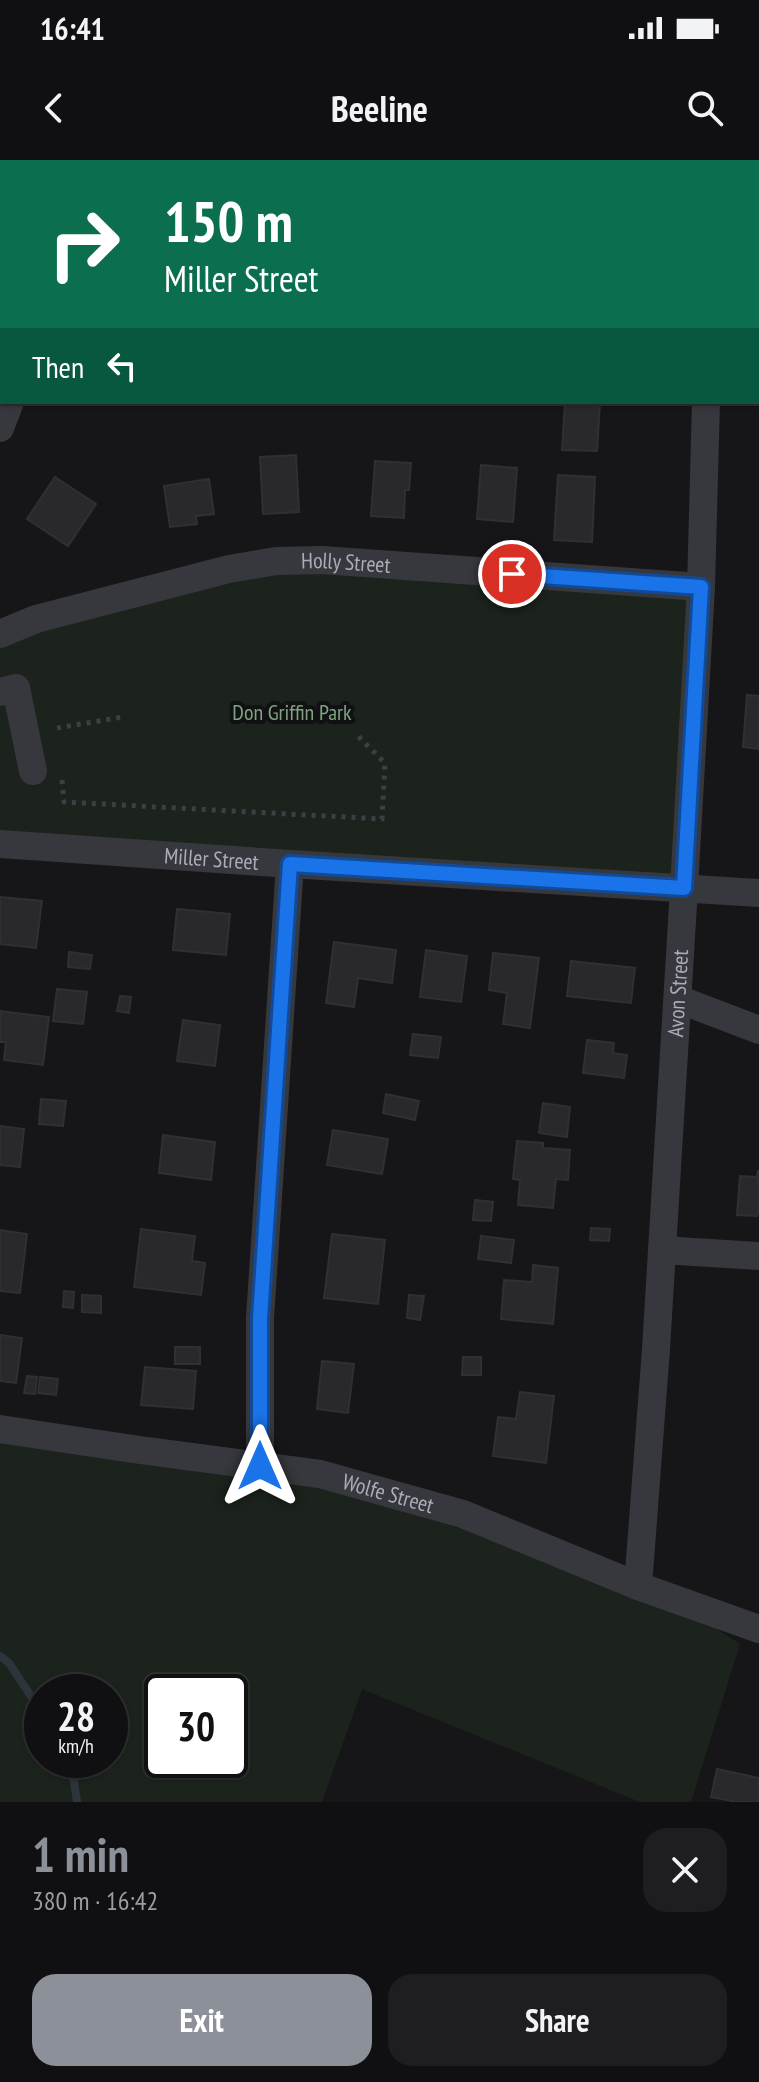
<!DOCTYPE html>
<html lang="en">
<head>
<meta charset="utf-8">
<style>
  :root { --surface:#101012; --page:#1e1e20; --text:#f1f3f6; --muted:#9c9d9f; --line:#303032; --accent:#8c9099 }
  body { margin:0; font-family:"PT Sans Narrow",sans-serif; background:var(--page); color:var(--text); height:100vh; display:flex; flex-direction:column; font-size:30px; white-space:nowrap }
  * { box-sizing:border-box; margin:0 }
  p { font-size:26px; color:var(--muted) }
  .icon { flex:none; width:44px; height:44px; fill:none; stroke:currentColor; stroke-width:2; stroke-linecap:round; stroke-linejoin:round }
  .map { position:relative; height:1642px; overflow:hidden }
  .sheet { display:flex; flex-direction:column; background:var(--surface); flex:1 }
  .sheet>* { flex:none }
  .top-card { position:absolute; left:0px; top:0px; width:760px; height:244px; box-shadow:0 2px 6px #0004,0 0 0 2px var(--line); background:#0b6e4f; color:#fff; overflow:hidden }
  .speed { position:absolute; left:24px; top:1514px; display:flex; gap:16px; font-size:40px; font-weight:700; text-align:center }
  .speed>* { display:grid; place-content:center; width:104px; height:104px; border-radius:50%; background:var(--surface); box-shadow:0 2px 6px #0004,0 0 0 2px var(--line); line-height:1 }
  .speed small { font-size:20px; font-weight:400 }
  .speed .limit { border:4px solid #111; border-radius:12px; background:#fff; color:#111 }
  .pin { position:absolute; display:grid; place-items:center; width:68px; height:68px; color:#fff; margin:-34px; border:4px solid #fff; border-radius:50%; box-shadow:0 2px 8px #0007 }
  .me { position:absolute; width:88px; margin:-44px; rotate:0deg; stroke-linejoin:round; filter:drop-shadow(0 0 6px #0008) }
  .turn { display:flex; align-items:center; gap:28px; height:168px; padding:0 32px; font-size:36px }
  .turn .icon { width:104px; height:104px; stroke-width:2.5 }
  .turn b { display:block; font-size:56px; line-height:68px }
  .then { display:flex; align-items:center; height:76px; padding:0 32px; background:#0003; gap:16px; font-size:30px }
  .round { display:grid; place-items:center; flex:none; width:84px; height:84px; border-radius:24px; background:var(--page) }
  .overview { display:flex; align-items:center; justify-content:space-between; height:136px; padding:0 32px }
  h1 { font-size:48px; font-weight:600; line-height:60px; color:var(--accent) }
  .primary-button { display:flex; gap:16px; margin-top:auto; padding:16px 32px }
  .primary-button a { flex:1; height:92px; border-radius:24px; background:var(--accent); color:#fff; font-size:32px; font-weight:600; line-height:92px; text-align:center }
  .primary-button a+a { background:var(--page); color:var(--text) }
  .status { display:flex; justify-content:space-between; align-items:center; height:56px; padding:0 40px; background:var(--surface); direction:ltr }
  .status svg { height:22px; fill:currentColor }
  header { display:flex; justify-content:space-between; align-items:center; height:104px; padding:0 32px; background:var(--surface); font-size:36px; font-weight:600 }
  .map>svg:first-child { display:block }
</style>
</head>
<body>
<div class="status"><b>16:41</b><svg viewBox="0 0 49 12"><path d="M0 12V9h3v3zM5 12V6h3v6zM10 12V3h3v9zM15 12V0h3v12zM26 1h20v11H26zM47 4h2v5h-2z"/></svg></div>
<header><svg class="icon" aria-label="back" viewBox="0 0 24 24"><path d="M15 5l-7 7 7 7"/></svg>Beeline<svg class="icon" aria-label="search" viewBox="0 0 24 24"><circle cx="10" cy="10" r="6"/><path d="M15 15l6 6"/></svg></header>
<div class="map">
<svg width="759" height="1642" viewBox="0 0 759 1642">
  <rect width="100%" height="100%" fill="#161618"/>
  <g fill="#1c231d" fill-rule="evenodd">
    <polygon points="0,0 131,0 142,2 2,2 2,242 0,248"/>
    <polygon points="280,407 693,437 678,719 0,675 0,480"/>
    <path d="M0,1261L320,1302L620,1405L740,1484L691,1642H640L362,1529L322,1642H0ZM42,1532H110V1600H42ZM162,1532H230V1600H162Z"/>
  </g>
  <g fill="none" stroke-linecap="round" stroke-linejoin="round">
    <g stroke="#2c353c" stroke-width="8">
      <polyline points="0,1496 9,1503 42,1553"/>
      <polyline points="65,1600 74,1621 77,1642"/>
    </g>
  </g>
  <g fill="#29292c" stroke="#303034" stroke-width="2">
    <polygon points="565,242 600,242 597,291 562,290"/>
    <polygon points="296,295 299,352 263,354 260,297"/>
    <polygon points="375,301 411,303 409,330 405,330 404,358 371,356"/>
    <polygon points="481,305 517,308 513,362 477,359"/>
    <polygon points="558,315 595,317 592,382 554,380"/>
    <polygon points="55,317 96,344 68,386 27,359"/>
    <polygon points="209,319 214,354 196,356 197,364 170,367 164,326"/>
    <polygon points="747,535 759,536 759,589 743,587"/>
    <polygon points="0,737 42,741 36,788 0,784"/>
    <polygon points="177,749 230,754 226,795 173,790"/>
    <polygon points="334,782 396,790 392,823 358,818 354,847 326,843"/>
    <polygon points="426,790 467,796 461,842 420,837"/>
    <polygon points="69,792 92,795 90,809 68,807"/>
    <polygon points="493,793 539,798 530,868 503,864 507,833 489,830"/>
    <polygon points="571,801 635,808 631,843 567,836"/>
    <polygon points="57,829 87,832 83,864 53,861"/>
    <polygon points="120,836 131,837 129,853 117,851"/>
    <polygon points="0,851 49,857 43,905 4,900 6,882 0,882"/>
    <polygon points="183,860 220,865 215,906 177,901"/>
    <polygon points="413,874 441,877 438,898 410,895"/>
    <polygon points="587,880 614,883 613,893 627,895 624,918 583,913"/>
    <polygon points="386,934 419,941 415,960 383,953"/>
    <polygon points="41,939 66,941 63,966 39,964"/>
    <polygon points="543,943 570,947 567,977 539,973"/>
    <polygon points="0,966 24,969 20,1007 0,1005"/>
    <polygon points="333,970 388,979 382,1014 327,1005"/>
    <polygon points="163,975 215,982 211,1020 159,1013"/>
    <polygon points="517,981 543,983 543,988 570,990 568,1020 556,1019 553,1048 518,1045 520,1020 513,1019"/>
    <polygon points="758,1010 759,1048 757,1056 737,1055 740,1016 757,1017"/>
    <polygon points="475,1040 493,1042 491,1061 473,1060"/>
    <polygon points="591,1068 610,1069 609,1081 590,1080"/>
    <polygon points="141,1069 195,1076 192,1101 205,1103 201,1135 134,1127"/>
    <polygon points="0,1070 27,1074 20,1133 0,1131"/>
    <polygon points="332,1074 385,1080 378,1144 324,1138"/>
    <polygon points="481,1076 514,1080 511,1103 478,1099"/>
    <polygon points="533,1105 558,1108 553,1164 501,1159 504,1120 532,1122"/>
    <polygon points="64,1131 74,1132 73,1148 63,1147"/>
    <polygon points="82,1135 101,1136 101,1153 82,1152"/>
    <polygon points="409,1135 424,1136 420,1160 407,1158"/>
    <polygon points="0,1175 22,1178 16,1223 0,1221"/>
    <rect x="175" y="1187" width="25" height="17"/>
    <polygon points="463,1197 481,1197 481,1215 462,1215"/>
    <polygon points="322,1201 354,1204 348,1253 317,1249"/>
    <polygon points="145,1207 196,1211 193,1249 141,1245"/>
    <polygon points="27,1216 37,1217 35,1234 24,1233"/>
    <polygon points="40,1217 58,1219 56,1235 38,1233"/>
    <polygon points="520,1232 554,1236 546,1303 493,1296 498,1257 516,1259"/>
    <polygon points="717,1609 759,1618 759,1642 737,1642 711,1637"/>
  </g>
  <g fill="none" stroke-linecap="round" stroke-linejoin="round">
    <g stroke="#3d3f44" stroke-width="5" stroke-dasharray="4 6" stroke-linecap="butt">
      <polyline points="57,568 123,557"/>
      <polyline points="62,620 64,642 382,659 385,603 355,573"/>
    </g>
    <g stroke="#37383d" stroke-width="28">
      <polyline points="488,0 489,2"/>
      <polyline points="174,2 175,0"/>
      <polyline points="0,268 10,242"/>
      <path id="s1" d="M0,474L36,459L229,409L276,401L322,400L701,427"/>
      <polyline points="0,532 16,528 33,611"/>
      <path id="s2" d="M0,684L290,704L759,733"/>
      <polyline points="678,839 759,870"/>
      <polyline points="662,1090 759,1096"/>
      <path id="s3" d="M0,1269L140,1290L320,1314L463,1354L638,1426L759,1469"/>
      <polyline points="260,1306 260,1158 290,704"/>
      <path id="s4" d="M638,1426L656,1189L684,728L701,427L706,242"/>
    </g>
    <g stroke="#53555c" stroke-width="36">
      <polyline points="367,0 394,2"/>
      <polyline points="758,27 759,27"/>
    </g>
  </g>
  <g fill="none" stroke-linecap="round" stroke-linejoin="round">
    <g stroke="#114b97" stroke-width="20">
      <polyline id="route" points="260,1306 260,1158 290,704 684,728 701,427 512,414"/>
    </g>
    <use href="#route" stroke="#1a73e8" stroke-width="14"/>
  </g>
  <g text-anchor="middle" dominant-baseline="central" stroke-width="8" stroke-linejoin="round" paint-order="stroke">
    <g font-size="22" fill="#a8adb8" stroke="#111113">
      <text stroke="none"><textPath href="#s1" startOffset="356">Holly Street</textPath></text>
      <text stroke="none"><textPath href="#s2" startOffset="212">Miller Street</textPath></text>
      <text stroke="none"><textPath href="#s4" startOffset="594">Avon Street</textPath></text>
      <text stroke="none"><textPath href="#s3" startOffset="394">Wolfe Street</textPath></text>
    </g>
    <g font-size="22" fill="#7fa381" stroke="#111113">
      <text x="292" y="552">Don Griffin Park</text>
    </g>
  </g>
</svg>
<div class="speed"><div>28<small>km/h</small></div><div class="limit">30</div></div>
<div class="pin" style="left:512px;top:414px;background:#d93025"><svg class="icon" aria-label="arrive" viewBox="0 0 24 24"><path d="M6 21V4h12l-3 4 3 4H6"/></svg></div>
<svg class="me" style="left:260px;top:1306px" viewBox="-20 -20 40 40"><path d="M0-17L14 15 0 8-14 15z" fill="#1a73e8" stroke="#fff" stroke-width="4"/></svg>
<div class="top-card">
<div class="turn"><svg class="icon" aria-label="right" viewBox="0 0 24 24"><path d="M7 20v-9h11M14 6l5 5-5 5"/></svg><div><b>150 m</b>Miller Street</div></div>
<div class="then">Then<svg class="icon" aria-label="left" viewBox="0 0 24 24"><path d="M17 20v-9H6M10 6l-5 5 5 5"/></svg></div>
</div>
</div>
<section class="sheet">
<div class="overview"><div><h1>1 min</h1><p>380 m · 16:42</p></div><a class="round"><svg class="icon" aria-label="close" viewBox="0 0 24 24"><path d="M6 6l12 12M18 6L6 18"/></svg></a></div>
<div class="primary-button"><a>Exit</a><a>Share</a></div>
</section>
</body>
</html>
